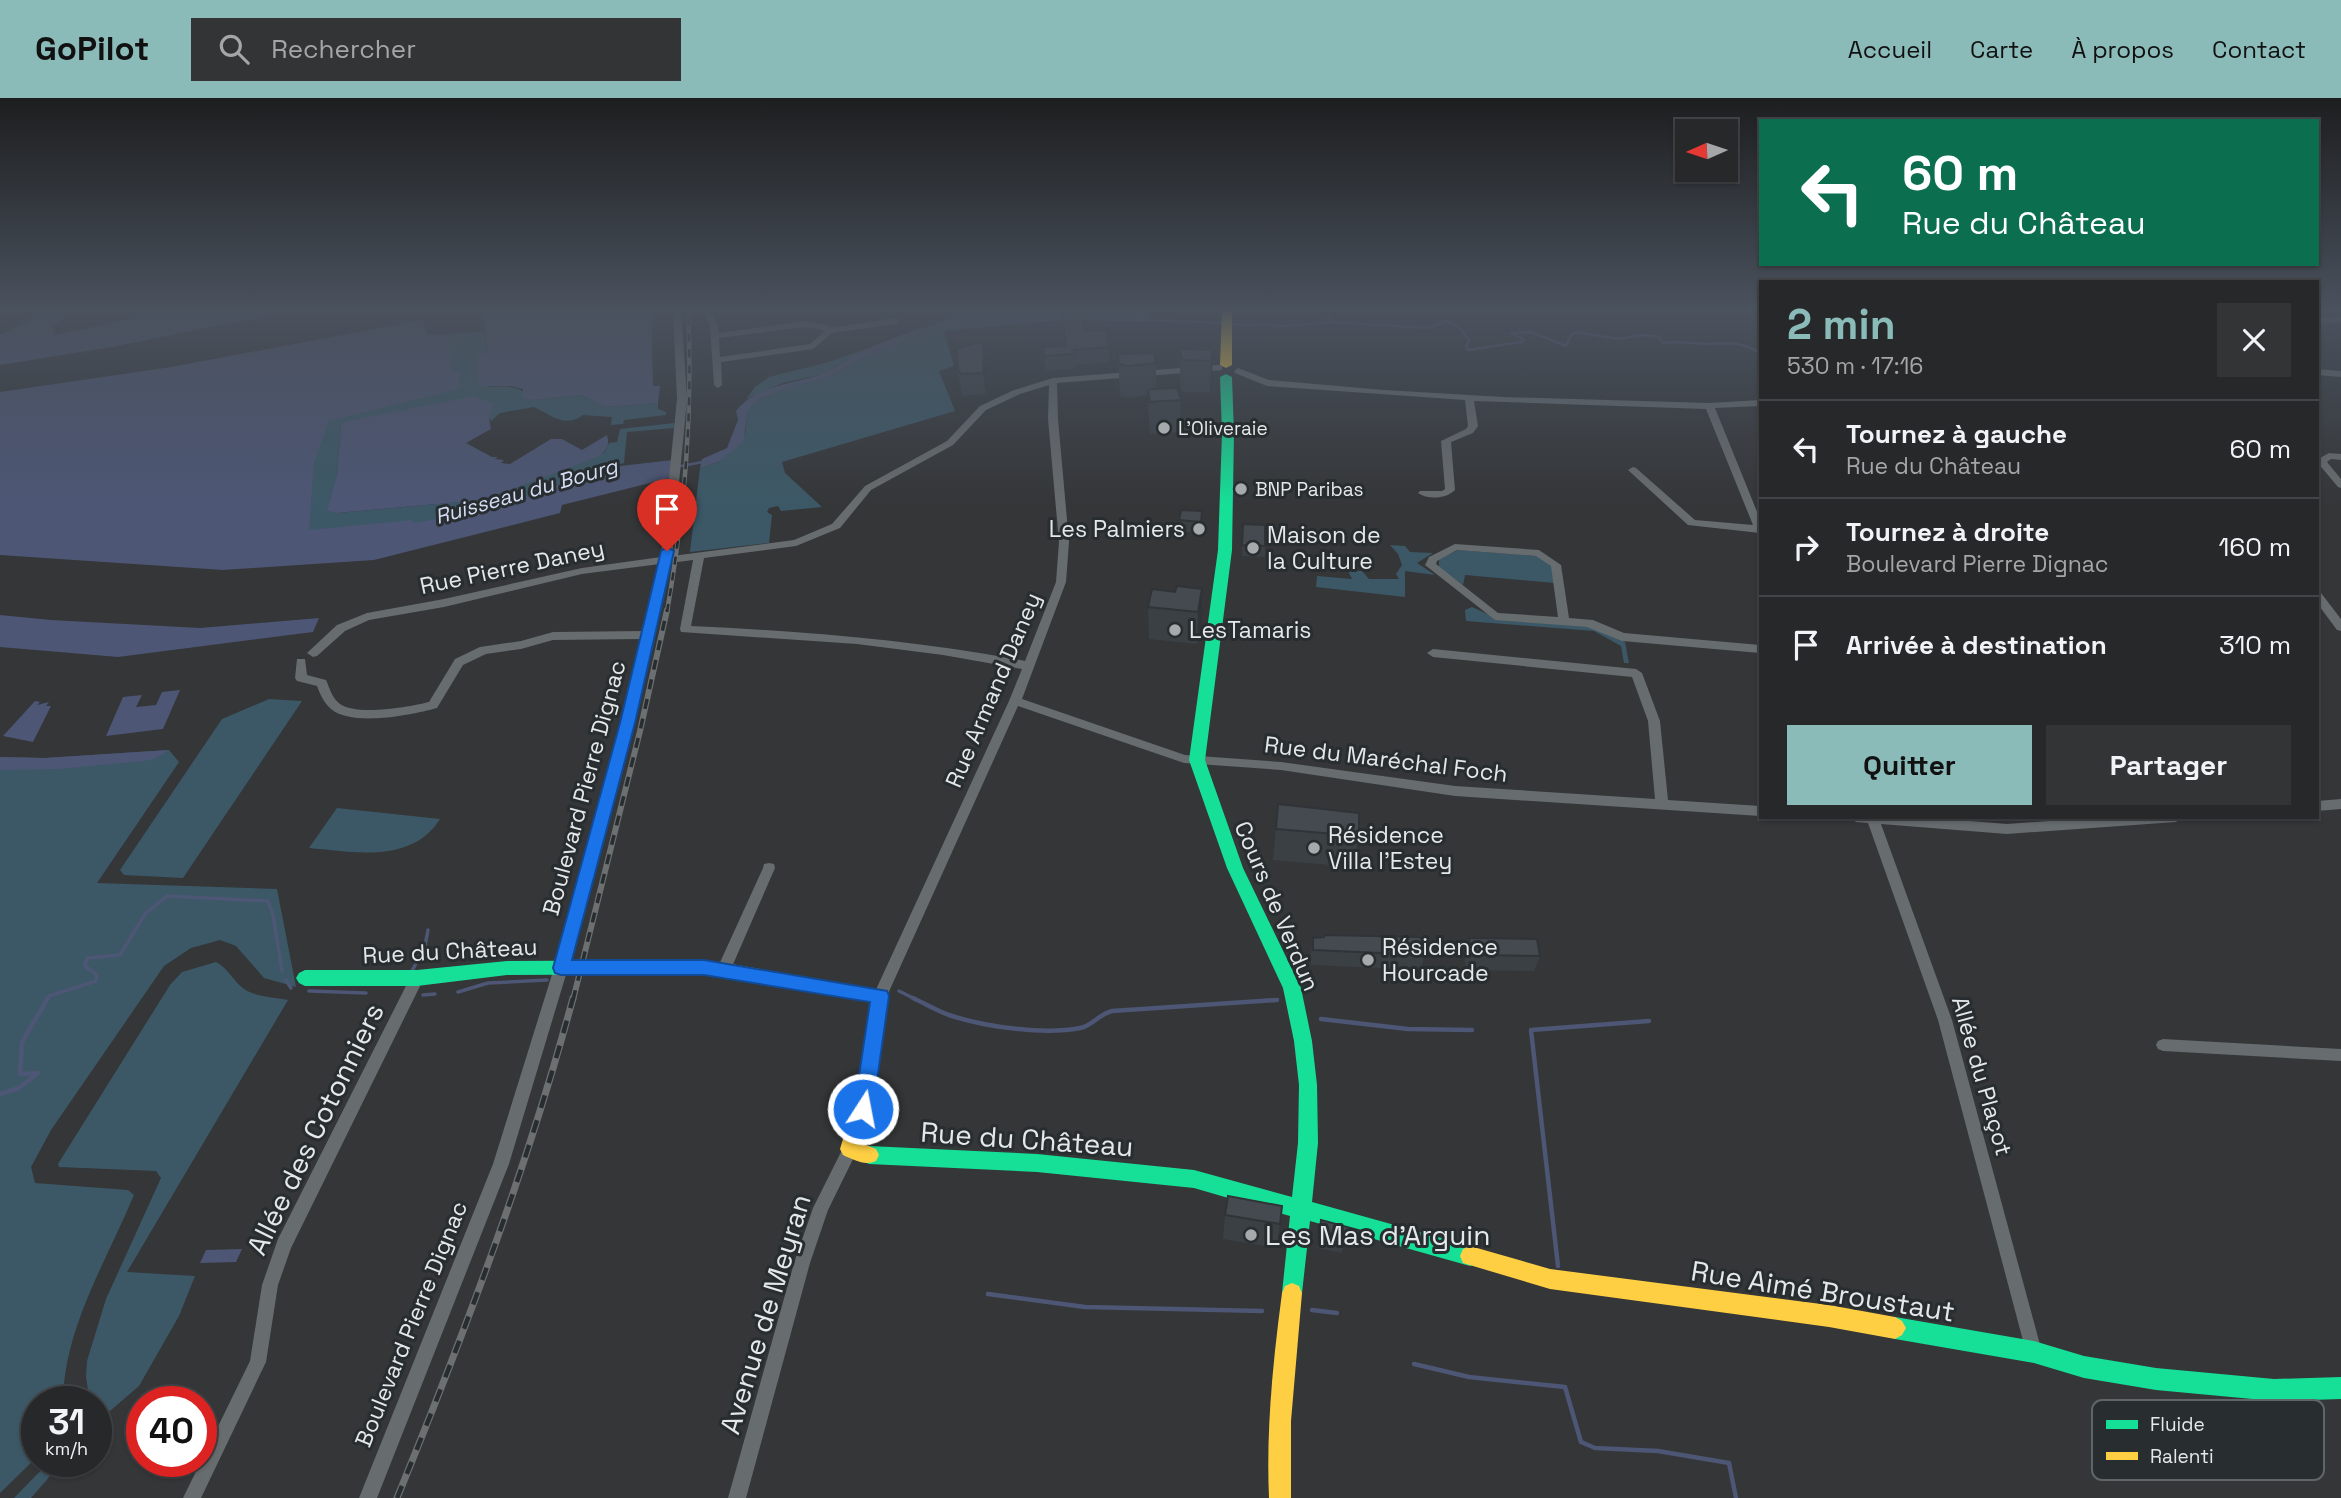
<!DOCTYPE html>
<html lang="fr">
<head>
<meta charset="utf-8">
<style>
  :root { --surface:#27282a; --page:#333436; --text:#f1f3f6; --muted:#a4a6a8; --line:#434447; --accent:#8bbbb9 }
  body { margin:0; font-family:"Space Grotesk",sans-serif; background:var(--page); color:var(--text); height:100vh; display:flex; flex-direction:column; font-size:26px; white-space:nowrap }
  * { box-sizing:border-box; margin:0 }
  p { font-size:23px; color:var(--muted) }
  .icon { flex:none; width:38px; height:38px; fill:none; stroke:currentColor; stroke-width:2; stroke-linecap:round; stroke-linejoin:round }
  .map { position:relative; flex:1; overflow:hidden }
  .drawer { position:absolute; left:1759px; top:182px; width:560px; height:539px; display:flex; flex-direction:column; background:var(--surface); border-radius:0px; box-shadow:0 2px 5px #0004,0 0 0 2px var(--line) }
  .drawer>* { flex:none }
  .top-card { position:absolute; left:1759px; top:21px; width:560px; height:147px; border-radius:0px; box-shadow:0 2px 5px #0004,0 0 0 2px var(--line); background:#0b6e4f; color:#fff; overflow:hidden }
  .needle { width:46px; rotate:267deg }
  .controls { position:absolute; left:1675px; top:21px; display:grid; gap:14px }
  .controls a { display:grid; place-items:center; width:63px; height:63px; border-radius:0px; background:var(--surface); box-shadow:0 2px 5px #0004,0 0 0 2px var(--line); font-size:35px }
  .speed { position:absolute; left:21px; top:1288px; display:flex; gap:14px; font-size:35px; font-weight:700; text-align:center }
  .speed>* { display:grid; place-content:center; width:91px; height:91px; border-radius:50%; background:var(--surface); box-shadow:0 2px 5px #0004,0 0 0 2px var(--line); line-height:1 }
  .speed small { font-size:18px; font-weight:400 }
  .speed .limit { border:10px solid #d22; background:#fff; color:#111 }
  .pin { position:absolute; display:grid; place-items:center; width:60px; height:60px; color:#fff; margin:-72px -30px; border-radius:50% 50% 50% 0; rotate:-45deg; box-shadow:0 0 7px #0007 }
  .pin .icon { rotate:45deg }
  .me { position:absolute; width:77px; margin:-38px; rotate:11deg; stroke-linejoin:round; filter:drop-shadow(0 0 5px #0008) }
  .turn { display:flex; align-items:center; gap:24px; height:147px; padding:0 28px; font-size:32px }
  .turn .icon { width:91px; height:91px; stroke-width:2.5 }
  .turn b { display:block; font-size:49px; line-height:60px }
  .round { display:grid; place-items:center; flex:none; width:74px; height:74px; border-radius:0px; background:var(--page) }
  .overview { display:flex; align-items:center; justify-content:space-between; height:119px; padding:0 28px }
  h1 { font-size:42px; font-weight:800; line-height:52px; color:var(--accent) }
  .primary-button { display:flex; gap:14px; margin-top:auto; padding:14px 28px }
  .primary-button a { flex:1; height:80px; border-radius:0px; background:var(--accent); color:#111; font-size:28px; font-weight:800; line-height:80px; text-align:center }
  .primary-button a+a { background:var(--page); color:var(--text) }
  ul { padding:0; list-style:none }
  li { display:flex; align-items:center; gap:21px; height:98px; padding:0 28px; border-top:2px solid var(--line) }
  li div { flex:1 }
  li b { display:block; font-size:26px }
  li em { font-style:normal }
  header { display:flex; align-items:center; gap:42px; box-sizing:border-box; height:98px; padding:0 35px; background:var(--accent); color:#111 }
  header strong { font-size:33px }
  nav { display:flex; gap:38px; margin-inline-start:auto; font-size:24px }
  .search { width:490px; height:63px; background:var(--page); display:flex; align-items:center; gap:18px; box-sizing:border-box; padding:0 24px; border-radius:0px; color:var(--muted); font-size:26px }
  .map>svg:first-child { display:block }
</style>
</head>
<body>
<header>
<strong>GoPilot</strong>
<div class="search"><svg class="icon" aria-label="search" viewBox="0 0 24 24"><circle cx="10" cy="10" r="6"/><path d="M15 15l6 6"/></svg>Rechercher</div>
<nav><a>Accueil</a><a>Carte</a><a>À propos</a><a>Contact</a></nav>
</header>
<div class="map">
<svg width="2341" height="1400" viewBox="0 0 2341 1400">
  <rect width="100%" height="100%" fill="#343638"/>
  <g fill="#3c5866">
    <path d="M1039,211L1105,216V211H1158L1150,213L1149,224L1065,222L944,233L954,268L939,273L955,313L782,364L785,375L822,409L781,413L778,408L769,410L767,414L772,417L769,445L690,454L700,370L718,364L745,335L748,312L759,301L794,288L828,280L854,264L925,234L970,226L1032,221L1105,219L1027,216L972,221C990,210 1019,213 1039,211Z"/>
    <path d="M422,222L428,237L485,234L489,289C508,288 519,287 533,302L582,297L605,309L658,305V311L666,314V317L624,322L623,326L611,327L612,319L583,317C564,331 550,316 534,309L500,315L491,323L489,319L341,327L337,376L328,413L337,415L471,403L491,399L605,354L609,345L617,344L620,331L674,325V330L627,334L624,365L592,373L593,375L507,411L313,447L184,270Z"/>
    <polygon points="871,249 824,276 782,285 746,301 755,289 769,279 829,264"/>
    <polygon points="1390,447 1405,448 1410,454 1433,455 1417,465 1435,477 1405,473 1405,499 1316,489 1317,478 1352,481 1348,473 1362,473 1369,481 1399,481 1396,476 1402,467 1398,456"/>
    <polygon points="1458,452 1538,458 1552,468 1555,485 1465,477 1463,487 1439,470 1439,461"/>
    <polygon points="1472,509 1496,520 1590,529 1625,544 1629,565 1624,565 1621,548 1594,533 1466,523 1465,512"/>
    <polygon points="269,601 302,603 183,780 124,777 120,772 222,621"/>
    <path d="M169,652L179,664L97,785L277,791L296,889L264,880L236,848L220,842L191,850L164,868L51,1032L31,1069L35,1085L128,1092L134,1097C106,1164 64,1230 63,1304H37V1359L0,1395V659L45,660Z"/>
    <path d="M337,710L440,721C412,766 354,754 309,750Z"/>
    <path d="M216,864C229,871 233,883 244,891C256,899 274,899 288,902L127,1174L195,1178L179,1218L139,1288L96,1325V1304H90L86,1279L87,1263L106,1201L161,1080L156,1073L59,1069L58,1066L170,887L182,874Z"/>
    <polygon points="50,1363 63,1363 31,1400 14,1400"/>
  </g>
  <g fill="#4d5674">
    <polygon points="52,211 77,211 53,228 55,237 177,211 316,211 300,215 295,212 112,249 0,267 0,237"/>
    <polygon points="484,211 651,211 653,288 660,288 658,305 605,309 582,297 533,302 523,300 523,291 511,288 478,288 477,258 487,253"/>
    <path d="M997,211H1040C1021,213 987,210 973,222L1027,216L1105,221H1032L970,226L925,234L854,264L828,280L794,288L759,301L748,312L743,345L718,364L700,370L702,361L727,350L738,322L736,313C758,286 791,287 822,276C838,270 853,257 869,250C901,236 963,215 997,211Z"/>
    <polygon points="422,222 428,237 450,237 451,272 459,274 459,291 329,323 314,365 309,432 412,422 413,425 480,414 611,369 673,362 670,380 562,407 560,415 374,462 223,472 0,457 0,294 171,269"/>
    <path d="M474,298L494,306L489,319L491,331L466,345L492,359H498L495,361L504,362L501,365L510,366L551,341H562L582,352L607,337C610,348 607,353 597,359L491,399L471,403L337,415L327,413L337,376L341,327L347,323Z"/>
    <polygon points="0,517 51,522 200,530 319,520 313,534 118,559 0,549"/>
    <polygon points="180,592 163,631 106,638 123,599 142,597 136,609 156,607 162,594"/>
    <polygon points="35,603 40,604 37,607 49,604 46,608 51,608 33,644 3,638"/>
    <polygon points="169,652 156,660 144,663 59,671 0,672 0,659 45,660"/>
    <polygon points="242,1151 236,1164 200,1165 206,1152"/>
  </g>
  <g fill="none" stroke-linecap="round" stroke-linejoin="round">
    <g stroke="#4d5674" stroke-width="2.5">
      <polyline points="1329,211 1329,224"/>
      <polyline points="1101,215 1131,211"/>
      <polyline points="1101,220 1223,225"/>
      <path d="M1230,226L1288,228L1329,224L1429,230L1446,223L1458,228L1469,242L1466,249L1468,252L1522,244L1524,242L1511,235L1531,234L1566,248L1571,237L1577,234L1618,241L1644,237L1658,239L1663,245C1683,242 1696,247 1713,246C1731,244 1743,245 1760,255"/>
      <polyline points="676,369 703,364"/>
    </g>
    <g stroke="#4d5674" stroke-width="3.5">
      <polyline points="411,875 425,848 428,832"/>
      <polyline points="286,882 291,890"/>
      <polyline points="309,893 366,895"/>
      <polyline points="899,893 917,902"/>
      <polyline points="458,894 488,885 547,882"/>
      <polyline points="423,897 435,896"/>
      <polyline points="47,902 49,898 96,883 97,877 85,868 87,860 120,857 145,816 167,798 268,803 273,817 282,873"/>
    </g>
    <g stroke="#4d5674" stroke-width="4.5">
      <path d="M913,900C926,906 939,914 952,918C987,929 1044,937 1080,930C1091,929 1099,916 1112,913L1277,902"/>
      <polyline points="1321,921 1408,931 1472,932"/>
      <polyline points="0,996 19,990 38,975 20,976 22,944 48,900"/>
      <polyline points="1558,1168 1531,932 1649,923"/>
      <polyline points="988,1196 1085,1209 1262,1213"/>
      <polyline points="1312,1212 1337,1215"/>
      <polyline points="1414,1266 1469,1279 1565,1289 1581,1344 1595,1350 1658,1353 1729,1365 1736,1400"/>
    </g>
    <g fill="#676c6e" fill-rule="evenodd">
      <path d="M673,211H681L687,301L672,458L794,442L832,426L865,388L947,343L980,308L1014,292L1053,280L1219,267L1222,268V272L1057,285L1058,321L1069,444L1066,484L1022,601L1185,657L1281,664L1455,688L1655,701L1648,623L1632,579L1433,559L1427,555L1433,551L1636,571L1642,575L1660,623L1668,702L1760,708V718L1455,698L1281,672L1184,665L1018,608L887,898L885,902L880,904L875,902L873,898L1009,603L1022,571L943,557L857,546L681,534L680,531L693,462L670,465L634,625L568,870L509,1066L377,1400H359L493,1066L554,870L622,625L642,541L553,542L521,551L486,556L463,567L437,610C412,617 352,629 331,611C324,605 320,596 317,588L297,583L295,580L297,561H305L307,577L326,582C330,591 332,600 340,606C356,618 410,609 429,604L455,561L480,549L521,543L553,534L644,533L660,466L582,476L444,509L369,522L345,533L317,558L313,559L307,555L337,527L367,515L444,501L582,470L661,459L677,301ZM1049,287L1048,321L1059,444L1056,484L1025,563C914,542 803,533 691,528L704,460L796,448L840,430L871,392L953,347L986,312L1020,296Z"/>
      <path d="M703,211H711L718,227L719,235L804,223L829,228L830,230L896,220L900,223L896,226L832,235L813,251L721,264L722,287L718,290L714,287L710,227ZM804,229L823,232L824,234L810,246L720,259L719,240Z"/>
      <polygon points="1756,211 1760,211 1760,214 1757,214"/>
      <polygon points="2341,218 2341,224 2317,226 2317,220"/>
      <path d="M1238,270L1269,282L1384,292L1503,299L1709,305L1760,302V308L1715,310L1760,421V435L1688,427L1628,372L1633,369L1636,370L1695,422L1753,427L1706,311L1474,303L1478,328L1473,335L1451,344L1455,392C1446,401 1428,402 1418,395L1420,393H1442L1445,391L1441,343L1466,331L1468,328L1465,302L1267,288L1235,275L1234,273Z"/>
      <polygon points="2317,271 2341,273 2341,279 2317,277"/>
      <polygon points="2329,355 2341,356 2341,362 2331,361 2327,364 2341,381 2341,390 2338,389 2317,364 2318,361"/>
      <path d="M1455,446L1539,452L1561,467L1569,520L1593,522L1624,535L1760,547V555L1622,543L1587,529L1495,522L1425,467L1429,459ZM1457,452L1536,458L1551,468L1558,519L1498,515L1436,466L1437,463Z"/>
      <polygon points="2317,494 2321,495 2341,521 2341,533 2337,532 2317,505"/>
      <polygon points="2341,701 2341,711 2317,713 2317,703"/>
      <polygon points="1850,719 1920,719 2007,726 2104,719 2182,719 2176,724 2007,736 1881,726 1952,922 2042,1254 2040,1260 2034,1262 2028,1260 2026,1254 1938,922 1868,725 1856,724"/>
      <polygon points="769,765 774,766 775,770 731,871 729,875 724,877 719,875 717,871 763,770 764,766"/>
      <polygon points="417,874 422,876 424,880 291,1150 278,1187 266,1264 201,1400 183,1400 250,1263 262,1187 278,1141 412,876"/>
      <polygon points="2163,941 2341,951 2341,963 2163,953 2158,951 2156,947 2158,943"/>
      <polygon points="850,1044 855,1046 858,1051 828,1112 810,1165 746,1400 728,1400 794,1165 813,1110 845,1046"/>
    </g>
    <g fill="#16e098" fill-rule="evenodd">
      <polygon points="1226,276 1232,279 1234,335 1232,452 1205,662 1243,770 1301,890 1312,943 1317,987 1318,1045 1312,1104 1470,1148 1477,1151 1480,1158 1477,1165 1470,1168 1310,1123 1302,1195 1299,1202 1292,1205 1285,1202 1282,1195 1290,1118 1194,1090 1037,1074 869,1066 862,1063 859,1057 862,1051 869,1048 1037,1056 1194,1072 1292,1099 1298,1045 1299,987 1294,943 1283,890 1227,770 1189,662 1218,452 1222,335 1220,279"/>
      <polygon points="704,862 737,868 740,873 737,878 731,880 704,876 507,877 417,888 305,888 299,885 296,880 299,875 305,872 417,872 507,863"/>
      <polygon points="1895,1219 2034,1243 2084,1258 2156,1270 2274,1281 2341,1279 2341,1301 2274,1303 2156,1292 2084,1280 2034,1265 1895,1241 1888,1237 1884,1230 1888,1223"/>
    </g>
    <g fill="#ffcf43" fill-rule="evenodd">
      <polygon points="1222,211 1232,211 1232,267 1226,270 1220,267"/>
      <path d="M731,866L886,893L889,898L875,994L861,1045L876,1051L879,1057L876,1063C865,1068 854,1062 843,1057L840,1051L857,994L870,904L731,880L725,878L722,873L725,868Z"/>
      <polygon points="1470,1148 1550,1171 1829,1207 1895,1219 1902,1223 1906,1230 1902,1237 1895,1241 1829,1229 1550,1191 1463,1165 1460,1158 1463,1151"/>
      <path d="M1292,1185L1299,1188L1302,1195L1291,1323V1400H1269C1266,1331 1273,1263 1282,1195L1285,1188Z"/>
    </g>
    <g stroke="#6c7071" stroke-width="4.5">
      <path id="rail-far2" d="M667,514C685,409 693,317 688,211"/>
    </g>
    <g stroke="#6c7071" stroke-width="6">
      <polyline id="rail-far1" points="573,902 640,633 667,512"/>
    </g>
    <g stroke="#6c7071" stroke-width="7">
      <path id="rail" d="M397,1400C464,1236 527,1071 573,900"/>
    </g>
    <use href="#rail-far2" stroke="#282d30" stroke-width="2.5" stroke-dasharray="8" stroke-linecap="butt"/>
    <use href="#rail-far1" stroke="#282d30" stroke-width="3.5" stroke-dasharray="10" stroke-linecap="butt"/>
    <use href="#rail" stroke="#282d30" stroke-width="4.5" stroke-dasharray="13" stroke-linecap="butt"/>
  </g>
  <g fill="#3b4045">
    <polygon points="1085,233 1109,249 1109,264 1075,267 1075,271 1045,273 1043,249 1065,248"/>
    <polygon points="1180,251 1213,252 1210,294 1182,294 1180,283"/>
    <polygon points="1118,256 1156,265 1156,291 1181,302 1180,334 1150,336 1149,325 1148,297 1129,300 1120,298"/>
    <polygon points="986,267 986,296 963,298 961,292 958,271"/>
    <polygon points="1202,413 1201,435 1179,433 1179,422"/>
    <polygon points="1243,426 1265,448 1265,459 1242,458"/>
    <polygon points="1202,491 1202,523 1197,546 1149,541 1148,509 1175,494"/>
    <polygon points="1278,706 1359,738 1353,769 1273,762"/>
    <polygon points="1324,837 1425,856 1421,871 1401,871 1311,867 1311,855 1313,840 1323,839"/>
    <polygon points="1469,840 1540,858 1534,873 1466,872 1464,855"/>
    <polygon points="1225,1117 1280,1126 1276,1150 1223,1141"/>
    <polygon points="1321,1122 1369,1135 1365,1149 1344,1145 1342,1155 1317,1150"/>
  </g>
  <g fill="#303438">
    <polygon points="984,246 986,267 986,296 983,275"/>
    <polygon points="1213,252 1212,283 1210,294 1211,263"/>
    <polygon points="1202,491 1202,523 1197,546 1198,514"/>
  </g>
  <g fill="#454a50" stroke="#303438" stroke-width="2">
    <polygon points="1082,211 1085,233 1106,232 1109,249 1074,252 1074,256 1044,258 1043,249 1066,248 1062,212"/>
    <polygon points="978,244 984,246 983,275 961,276 958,271 957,251"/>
    <polygon points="1180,251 1213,252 1211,263 1182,262"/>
    <polygon points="1154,255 1156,265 1128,268 1119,266 1118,256"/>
    <polygon points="1177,290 1181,302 1150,304 1148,293 1151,291"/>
    <polygon points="1181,412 1202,413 1201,424 1179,422"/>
    <polygon points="1243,426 1265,427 1265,448 1242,447"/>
    <polygon points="1177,488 1202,491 1198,514 1148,509 1152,491 1175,494"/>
    <polygon points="1278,706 1359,715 1359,738 1276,731"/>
    <polygon points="1324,837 1417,839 1423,840 1425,856 1404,856 1313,852 1313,840 1324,839"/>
    <polygon points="1469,840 1537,841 1540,858 1471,857"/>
    <polygon points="1228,1098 1282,1108 1280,1126 1225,1117"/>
    <polygon points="1321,1122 1369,1135 1367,1141 1345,1137 1344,1147 1319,1142"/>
  </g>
  <linearGradient id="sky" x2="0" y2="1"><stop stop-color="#1d1e1f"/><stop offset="0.52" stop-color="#4a525e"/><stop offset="1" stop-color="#4a525e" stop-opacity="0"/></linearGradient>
  <rect width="2341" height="407" fill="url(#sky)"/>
  <polygon fill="#1a73e8" stroke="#114b97" stroke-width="2" points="667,449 674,453 635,625 572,862 704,862 887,893 889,898 873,1011 870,1018 863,1020 856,1018 854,1011 870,904 704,877 561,877 555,875 553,870 620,625 661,453"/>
  <g fill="#a6aaac" stroke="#282d30" stroke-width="2.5">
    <circle cx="1164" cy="330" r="7"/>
    <circle cx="1241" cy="391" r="7"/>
    <circle cx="1199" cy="431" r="7"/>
    <circle cx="1253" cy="450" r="7"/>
    <circle cx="1175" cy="532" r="7"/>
    <circle cx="1314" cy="750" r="7"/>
    <circle cx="1368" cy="862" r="7"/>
    <circle cx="1251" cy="1137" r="7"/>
  </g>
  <g text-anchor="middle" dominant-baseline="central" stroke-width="6" stroke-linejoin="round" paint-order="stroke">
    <g font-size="19" fill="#e4e8ea" stroke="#282d30" text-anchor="start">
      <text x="1178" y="330">L'Oliveraie</text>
      <text x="1255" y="391">BNP Paribas</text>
    </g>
    <g font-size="21" font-style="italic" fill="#d6def6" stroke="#282d30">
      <text transform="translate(526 393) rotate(-16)">Ruisseau du Bourg</text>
    </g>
    <g font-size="23" fill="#e4e8ea" stroke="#282d30" text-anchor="start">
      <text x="1185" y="431" text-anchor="end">Les Palmiers</text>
      <text x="1267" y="437">Maison de<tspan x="1267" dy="26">la Culture</tspan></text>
      <text x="1189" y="532">LesTamaris</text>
      <text x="1328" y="737">Résidence<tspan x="1328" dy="26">Villa l'Estey</tspan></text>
      <text x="1382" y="849">Résidence<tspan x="1382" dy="26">Hourcade</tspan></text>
    </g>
    <g font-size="23" fill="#e4e8ea" stroke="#282d30">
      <text transform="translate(512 469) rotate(-12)">Rue Pierre Daney</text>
      <text transform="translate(993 592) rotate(-67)">Rue Armand Daney</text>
      <text transform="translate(1386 661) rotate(7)">Rue du Maréchal Foch</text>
      <text transform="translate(584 690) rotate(-75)">Boulevard Pierre Dignac</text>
      <text transform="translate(1277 808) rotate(67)">Cours de Verdun</text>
      <text transform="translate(450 853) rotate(-3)">Rue du Château</text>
      <text transform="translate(1982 978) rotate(74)">Allée du Plaçot</text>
      <text transform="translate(411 1226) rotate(-68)">Boulevard Pierre Dignac</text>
    </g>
    <g font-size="28" fill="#e4e8ea" stroke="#282d30">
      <text transform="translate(315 1031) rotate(-64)">Allée des Cotonniers</text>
      <text transform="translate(1027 1041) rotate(4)">Rue du Château</text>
      <text transform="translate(1823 1193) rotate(9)">Rue Aimé Broustaut</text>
      <text transform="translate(765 1216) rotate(-73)">Avenue de Meyran</text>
    </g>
    <g font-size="28" fill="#e4e8ea" stroke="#282d30" text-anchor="start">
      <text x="1265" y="1137">Les Mas d'Arguin</text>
    </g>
  </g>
  <rect x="2092" y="1302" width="232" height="80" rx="10" fill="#282d30" stroke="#606568" stroke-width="2"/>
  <rect x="2106" y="1322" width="32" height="9" fill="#16e098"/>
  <rect x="2106" y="1354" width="32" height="8" fill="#ffcf43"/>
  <g font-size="19" fill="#e4e8ea">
    <text x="2150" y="1333">Fluide</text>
    <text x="2150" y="1365">Ralenti</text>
  </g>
</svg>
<div class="controls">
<a><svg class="needle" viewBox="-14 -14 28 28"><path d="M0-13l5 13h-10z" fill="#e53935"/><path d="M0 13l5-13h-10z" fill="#a4a6a8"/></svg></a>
</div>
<div class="speed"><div>31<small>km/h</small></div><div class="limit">40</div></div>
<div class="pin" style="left:667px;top:453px;background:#d93025"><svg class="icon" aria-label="arrive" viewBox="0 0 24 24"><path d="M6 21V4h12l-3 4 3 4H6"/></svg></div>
<svg class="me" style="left:863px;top:1011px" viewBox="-20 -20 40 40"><circle r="17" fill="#1a73e8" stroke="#fff" stroke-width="3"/><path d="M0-11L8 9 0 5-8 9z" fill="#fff"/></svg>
<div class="top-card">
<div class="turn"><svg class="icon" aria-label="left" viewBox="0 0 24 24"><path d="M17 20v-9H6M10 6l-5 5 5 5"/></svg><div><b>60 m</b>Rue du Château</div></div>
</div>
<section class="drawer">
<div class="overview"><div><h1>2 min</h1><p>530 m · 17:16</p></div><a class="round"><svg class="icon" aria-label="close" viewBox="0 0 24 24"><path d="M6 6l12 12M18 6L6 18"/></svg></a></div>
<ul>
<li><svg class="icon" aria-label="left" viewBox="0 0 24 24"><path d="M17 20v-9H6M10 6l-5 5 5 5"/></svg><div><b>Tournez à gauche</b><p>Rue du Château</p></div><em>60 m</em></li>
<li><svg class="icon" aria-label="right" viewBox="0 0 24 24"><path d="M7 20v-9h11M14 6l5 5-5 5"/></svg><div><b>Tournez à droite</b><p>Boulevard Pierre Dignac</p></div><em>160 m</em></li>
<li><svg class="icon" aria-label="arrive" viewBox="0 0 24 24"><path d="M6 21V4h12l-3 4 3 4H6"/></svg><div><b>Arrivée à destination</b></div><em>310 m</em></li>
</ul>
<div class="primary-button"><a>Quitter</a><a>Partager</a></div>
</section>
</div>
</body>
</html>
